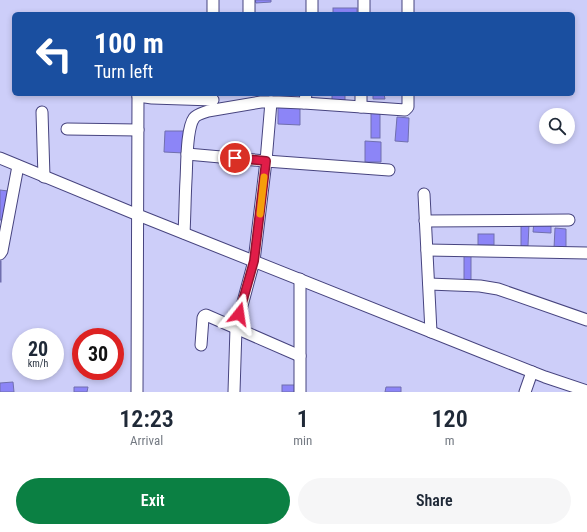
<!DOCTYPE html>
<html lang="en">
<head>
<meta charset="utf-8">
<style>
  :root { --surface:#fff; --page:#f6f6f7; --text:#1f2937; --muted:#747a83; --accent:#0b8043 }
  body { margin:0; font-family:"Roboto Condensed",sans-serif; background:var(--page); color:var(--text); height:100vh; display:flex; flex-direction:column; font-size:15px; white-space:nowrap }
  * { box-sizing:border-box; margin:0 }
  p { font-size:13px; color:var(--muted) }
  .icon { flex:none; width:22px; height:22px; fill:none; stroke:currentColor; stroke-width:2; stroke-linecap:round; stroke-linejoin:round }
  .map { position:relative; height:392px; overflow:hidden }
  .drawer { display:flex; flex-direction:column; background:var(--surface); flex:1 }
  .drawer>* { flex:none }
  .top-card { position:absolute; left:12px; top:12px; width:563px; height:84px; border-radius:6px; box-shadow:0 2px 6px #0003; background:#1a4fa0; color:#fff; overflow:hidden }
  .fabs { position:absolute; left:539px; top:108px; display:grid; gap:8px }
  .fabs a { display:grid; place-items:center; width:36px; height:36px; border-radius:50%; background:var(--surface); box-shadow:0 2px 6px #0003; font-size:20px }
  .speed { position:absolute; left:12px; top:328px; display:flex; gap:8px; font-size:20px; font-weight:700; text-align:center }
  .speed>* { display:grid; place-content:center; width:52px; height:52px; border-radius:50%; background:var(--surface); box-shadow:0 2px 6px #0003; line-height:1 }
  .speed small { font-size:10px; font-weight:400 }
  .speed .limit { border:6px solid #d22; background:#fff; color:#111 }
  .pin { position:absolute; display:grid; place-items:center; width:34px; height:34px; color:#fff; margin:-17px; border:2px solid #fff; border-radius:50%; box-shadow:0 1px 4px #0007 }
  .me { position:absolute; width:44px; margin:-22px; rotate:15deg; stroke-linejoin:round; filter:drop-shadow(0 0 3px #0008) }
  .turn { display:flex; align-items:center; gap:14px; height:84px; padding:0 16px; font-size:18px }
  .turn .icon { width:52px; height:52px; stroke-width:2.5 }
  .turn b { display:block; font-size:28px; line-height:34px }
  .eta { display:flex; justify-content:space-evenly; align-items:center; height:68px; text-align:center }
  .eta b { font-size:24px; font-weight:600; line-height:28px }
  .button { display:flex; gap:8px; margin-top:auto; padding:8px 16px }
  .button a { flex:1; height:46px; border-radius:24px; background:var(--accent); color:#fff; font-size:16px; font-weight:600; line-height:46px; text-align:center }
  .button a+a { background:var(--page); color:var(--text) }
  .map>svg:first-child { display:block }
</style>
</head>
<body>
<div class="map">
<svg width="587" height="392" viewBox="0 0 587 392">
  <rect width="100%" height="100%" fill="#cdcef9"/>
  <g fill="#8c85f7" stroke="#706fae">
    <polygon points="255,0 271,0 271,2 256,3"/>
    <rect x="333" y="8" width="24" height="6"/>
    <rect x="332" y="94" width="13" height="7"/>
    <polygon points="373,94 384,94 385,99 373,99"/>
    <polygon points="278,103 300,104 300,125 278,124"/>
    <rect x="371" y="109" width="9" height="29"/>
    <polygon points="397,117 409,118 408,142 395,141"/>
    <polygon points="165,131 185,131 184,153 164,152"/>
    <polygon points="365,141 381,142 381,162 365,162"/>
    <polygon points="0,190 8,191 5,220 0,220"/>
    <polygon points="534,221 551,222 551,233 533,232"/>
    <polygon points="521,224 529,224 528,246 521,246"/>
    <polygon points="555,228 566,229 566,249 554,248"/>
    <rect x="478" y="234" width="16" height="11"/>
    <polygon points="471,252 471,280 464,280 464,253"/>
    <rect x="0" y="261" width="1" height="21"/>
    <polygon points="13,382 14,392 0,392 0,383"/>
    <rect x="282" y="385" width="17" height="7"/>
    <polygon points="74,387 88,387 87,392 74,392"/>
    <polygon points="386,387 401,387 401,392 385,392"/>
  </g>
  <g fill="none" stroke-linecap="round" stroke-linejoin="round">
    <g stroke="#47447f" stroke-width="13">
      <g id="minor">
        <polyline points="249,0 249,14"/>
        <polyline points="312,0 312,14"/>
        <polyline points="213,14 213,0"/>
        <polyline points="364,14 364,0"/>
        <polyline points="408,14 408,0"/>
        <polyline points="138,96 152,98 213,100"/>
        <polyline points="304,103 405,110 408,107 408,94"/>
        <polyline points="361,107 361,94"/>
        <polyline points="42,112 44,177"/>
        <polyline points="67,129 138,130"/>
        <polyline points="187,154 266,161 271,102"/>
        <polyline points="0,158 138,215 489,355 545,377 587,391"/>
        <polyline points="424,194 431,332"/>
        <polyline points="425,221 569,220"/>
        <path d="M184,233C185,215 185,198 186,180C187,166 186,129 194,118C197,114 203,113 208,111L261,102H279L303,103L305,101L306,94"/>
        <polyline points="427,250 587,253"/>
        <polyline points="0,254 2,251 18,166"/>
        <polyline points="300,279 300,392"/>
        <polyline points="429,284 480,286 498,289 587,320"/>
        <polyline points="201,345 203,318 204,316 206,315 300,356"/>
        <polyline points="137,392 138,94"/>
        <polyline points="234,392 236,328 254,261 266,161 389,170"/>
        <polyline points="525,392 532,372"/>
      </g>
    </g>
    <use href="#minor" stroke="#fff" stroke-width="11"/>
  </g>
  <g fill="none" stroke-linecap="round" stroke-linejoin="round">
    <g stroke="#92132f" stroke-width="10">
      <polyline id="route" points="235,158 266,161 254,261 239,314"/>
    </g>
    <use href="#route" stroke="#e11d48" stroke-width="7"/>
    <polyline stroke="#f59e0b" stroke-width="7" points="260,214 264,177"/>
  </g>
</svg>
<div class="fabs">
<a><svg class="icon" aria-label="search" viewBox="0 0 24 24"><circle cx="10" cy="10" r="6"/><path d="M15 15l6 6"/></svg></a>
</div>
<div class="speed"><div>20<small>km/h</small></div><div class="limit">30</div></div>
<div class="pin" style="left:235px;top:158px;background:#d93025"><svg class="icon" aria-label="arrive" viewBox="0 0 24 24"><path d="M6 21V4h12l-3 4 3 4H6"/></svg></div>
<svg class="me" style="left:239px;top:314px" viewBox="-20 -20 40 40"><path d="M0-17L14 15 0 8-14 15z" fill="#e11d48" stroke="#fff" stroke-width="4"/></svg>
<div class="top-card">
<div class="turn"><svg class="icon" aria-label="left" viewBox="0 0 24 24"><path d="M17 20v-9H6M10 6l-5 5 5 5"/></svg><div><b>100 m</b>Turn left</div></div>
</div>
</div>
<section class="drawer">
<div class="eta">
<div><b>12:23</b><p>Arrival</p></div>
<div><b>1</b><p>min</p></div>
<div><b>120</b><p>m</p></div>
</div>
<div class="button"><a>Exit</a><a>Share</a></div>
</section>
</body>
</html>
